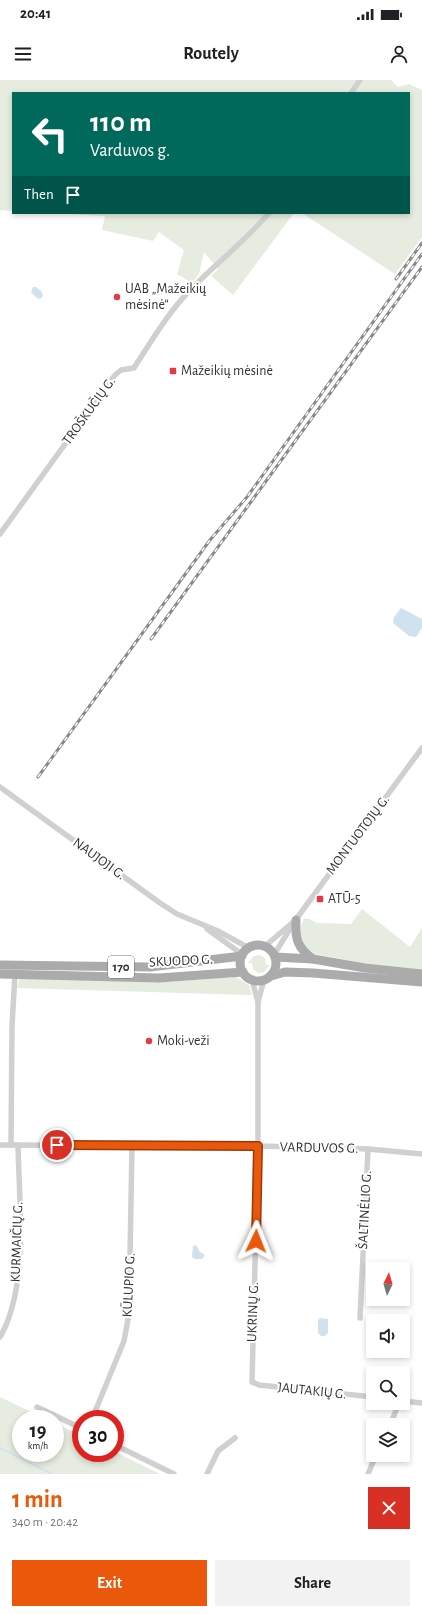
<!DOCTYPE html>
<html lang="en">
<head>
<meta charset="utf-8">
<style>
  :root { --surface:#fff; --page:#f2f2f2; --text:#202124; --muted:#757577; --accent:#ea580c }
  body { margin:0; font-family:"Alegreya Sans",sans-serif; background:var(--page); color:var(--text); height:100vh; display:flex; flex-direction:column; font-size:15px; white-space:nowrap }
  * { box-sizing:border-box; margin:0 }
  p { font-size:13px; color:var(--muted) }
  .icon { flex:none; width:22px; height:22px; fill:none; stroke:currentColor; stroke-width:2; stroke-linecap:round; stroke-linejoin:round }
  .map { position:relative; height:1394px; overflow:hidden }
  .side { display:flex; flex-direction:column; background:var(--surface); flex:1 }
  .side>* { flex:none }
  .top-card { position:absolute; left:12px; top:12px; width:398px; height:122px; border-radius:0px; box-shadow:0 2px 6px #0003; background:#00695c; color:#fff; overflow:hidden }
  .needle { width:26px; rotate:5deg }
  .controls { position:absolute; left:366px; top:1182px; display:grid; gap:8px }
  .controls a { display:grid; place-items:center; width:44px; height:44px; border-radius:0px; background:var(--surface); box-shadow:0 2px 6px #0003; font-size:20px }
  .speed { position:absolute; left:12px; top:1330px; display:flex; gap:8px; font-size:20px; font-weight:700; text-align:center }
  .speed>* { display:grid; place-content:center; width:52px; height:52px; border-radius:50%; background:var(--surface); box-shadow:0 2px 6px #0003; line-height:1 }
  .speed small { font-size:10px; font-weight:400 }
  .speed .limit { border:6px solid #d22; background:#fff; color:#111 }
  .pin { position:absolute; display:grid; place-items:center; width:34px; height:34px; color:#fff; margin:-17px; border:2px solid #fff; border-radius:50%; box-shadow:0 1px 4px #0007 }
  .me { position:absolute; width:44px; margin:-22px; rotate:2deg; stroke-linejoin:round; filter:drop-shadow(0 0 3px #0008) }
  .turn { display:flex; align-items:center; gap:14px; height:84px; padding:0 12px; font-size:18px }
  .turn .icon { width:52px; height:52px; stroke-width:2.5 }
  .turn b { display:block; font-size:28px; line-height:34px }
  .then { display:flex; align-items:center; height:38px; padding:0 12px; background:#0003; gap:8px; font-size:15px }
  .round { display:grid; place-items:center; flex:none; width:42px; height:42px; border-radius:0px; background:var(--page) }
  .summary { display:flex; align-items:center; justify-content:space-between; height:68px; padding:0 12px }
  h1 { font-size:24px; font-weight:700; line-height:30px; color:var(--accent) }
  .button { display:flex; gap:8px; margin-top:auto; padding:8px 12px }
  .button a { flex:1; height:46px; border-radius:0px; background:var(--accent); color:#fff; font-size:16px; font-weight:700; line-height:46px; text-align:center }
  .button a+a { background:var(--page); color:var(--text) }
  .status { display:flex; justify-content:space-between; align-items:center; height:28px; padding:0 20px; background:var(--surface); direction:ltr }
  .status svg { height:11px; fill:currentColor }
  header { display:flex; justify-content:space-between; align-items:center; height:52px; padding:0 12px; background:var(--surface); font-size:18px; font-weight:700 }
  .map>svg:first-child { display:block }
</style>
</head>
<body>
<div class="status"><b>20:41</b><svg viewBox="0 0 49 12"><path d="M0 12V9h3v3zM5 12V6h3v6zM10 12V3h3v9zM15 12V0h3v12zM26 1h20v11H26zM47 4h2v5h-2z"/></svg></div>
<header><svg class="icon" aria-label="menu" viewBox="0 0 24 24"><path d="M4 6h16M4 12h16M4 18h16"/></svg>Routely<svg class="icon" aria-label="person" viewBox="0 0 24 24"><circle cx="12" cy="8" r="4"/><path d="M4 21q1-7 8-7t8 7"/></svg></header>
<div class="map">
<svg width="422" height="1394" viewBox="0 0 422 1394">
  <rect width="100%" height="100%" fill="#fff"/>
  <g fill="#e6ecdf">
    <polygon points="0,0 391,0 398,7 409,4 422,10 422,157 395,194 302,133 409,133 409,13 13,13 13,131 0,130"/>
    <polygon points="51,133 294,133 233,215 211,196 218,189 204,172 199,194 192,203 177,194 184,170 159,152 153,161 102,150 105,136"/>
    <path d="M362,829L410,867L422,848V890L368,884L315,874C300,870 296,852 304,839H309L317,843L351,844Z"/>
    <polygon points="260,875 265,878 266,885 270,885 264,892 258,893 253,889 252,883 248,883 254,876"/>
    <polygon points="236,897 249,905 252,915 17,908 19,900 22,898 167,902"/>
    <polygon points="0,1317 46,1339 21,1339 21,1373 55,1373 55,1343 81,1356 81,1373 115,1372 160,1394 0,1394"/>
  </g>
  <g fill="#cfe2ee">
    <polygon points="33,207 36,207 42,212 43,216 40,219 37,218 31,212"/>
    <polygon points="401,528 422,539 422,548 416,557 409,556 393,543 394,537"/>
    <polygon points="196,1165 200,1172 205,1175 202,1179 195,1179 192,1177 193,1166"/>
    <polygon points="320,1238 328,1239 328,1253 325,1256 321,1256 318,1253 318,1240"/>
  </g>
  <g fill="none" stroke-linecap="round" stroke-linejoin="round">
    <polyline stroke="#cfe2ee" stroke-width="1.5" points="0,1368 52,1394"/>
    <g stroke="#d0d0d0" stroke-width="5.5">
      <polyline points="351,13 360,0"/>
      <path d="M0,454L115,295L121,290L134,288C152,260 169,231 193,207C218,182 246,160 269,133"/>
      <polyline points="0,707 160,823 177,834 218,851 249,868"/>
      <polyline points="207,849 243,875"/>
      <polyline points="264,867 292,843"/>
      <polyline points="274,875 294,842 422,668"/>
      <polyline points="252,900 258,922 258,1066 252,1302 259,1305 373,1317"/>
      <polyline points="258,922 264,900"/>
      <polyline points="0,1065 258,1066 368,1069 422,1074"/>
      <polyline points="11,1065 12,946 15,894"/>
      <polyline points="360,1238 368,1069"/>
      <path d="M0,1257C29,1208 19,1121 18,1065"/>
      <polyline points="403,1321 422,1323"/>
      <polyline points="37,1327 81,1348"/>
      <polyline points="92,1339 124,1261 129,1234 132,1065"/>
      <polyline points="390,1345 399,1323"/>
      <polyline points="115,1365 174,1394"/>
      <polyline points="207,1394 218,1371 235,1358"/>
      <polyline points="368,1394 376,1375"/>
    </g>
    <g stroke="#ababab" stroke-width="9">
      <path d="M296,840C295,858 297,868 313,879"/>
      <circle cx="258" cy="883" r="18"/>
      <polyline points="275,877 313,879 365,888 422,894"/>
      <polyline points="0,885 150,887 242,876"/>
      <polyline points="0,894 159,898 243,892"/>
      <polyline points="271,896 285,892 313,893 422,902"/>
    </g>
    <g stroke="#888" stroke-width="3">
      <g id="rail">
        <polyline points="396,199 422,163"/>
        <polyline points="151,559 422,187"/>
        <polyline points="38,697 210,460 247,417 422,174"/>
      </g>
    </g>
    <use href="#rail" stroke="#fff" stroke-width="1.5" stroke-dasharray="4.5" stroke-linecap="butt"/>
  </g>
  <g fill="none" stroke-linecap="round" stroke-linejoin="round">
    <g stroke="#983908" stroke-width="10">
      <polyline id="route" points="57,1065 258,1066 256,1161"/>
    </g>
    <use href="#route" stroke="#ea580c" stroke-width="7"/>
  </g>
  <g fill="#e63946" stroke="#fff" stroke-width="1.5">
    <circle cx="117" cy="217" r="4"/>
    <rect x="169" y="287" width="8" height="8" rx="2"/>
    <rect x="316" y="815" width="8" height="8" rx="2"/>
    <circle cx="149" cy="961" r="4"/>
  </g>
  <g text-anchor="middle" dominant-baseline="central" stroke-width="4" stroke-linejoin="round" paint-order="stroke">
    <rect fill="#fff" stroke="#707070" stroke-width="1" x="108" y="876" width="26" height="22" rx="3"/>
    <g font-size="13" font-weight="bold" fill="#333">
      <text x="121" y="887">170</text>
    </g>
    <g font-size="14" fill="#333" stroke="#fff" text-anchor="start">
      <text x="125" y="209">UAB „Mažeikių<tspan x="125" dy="16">mėsinė“</tspan></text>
      <text x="181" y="291">Mažeikių mėsinė</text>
      <text x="328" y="819">ATŪ-5</text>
      <text x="157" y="961">Moki-veži</text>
    </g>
    <g font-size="14" fill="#333" stroke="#fff">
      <text transform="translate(89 331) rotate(-54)">TROŠKUČIŲ G.</text>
      <text transform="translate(358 755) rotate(-53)">MONTUOTOJŲ G.</text>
      <text transform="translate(99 779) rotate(36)">NAUJOJI G.</text>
      <text transform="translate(181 881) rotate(-3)">SKUODO G.</text>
      <text transform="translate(319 1068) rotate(1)">VARDUVOS G.</text>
      <text transform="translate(365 1130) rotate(-87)">ŠALTINĖLIO G.</text>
      <text transform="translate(17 1162) rotate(-88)">KURMAIČIŲ G.</text>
      <text transform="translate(129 1205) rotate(-87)">KŪLUPIO G.</text>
      <text transform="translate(253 1232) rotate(-88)">UKRINŲ G.</text>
      <text transform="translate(312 1311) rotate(6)">JAUTAKIŲ G.</text>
    </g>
  </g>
</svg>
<div class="controls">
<a><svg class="needle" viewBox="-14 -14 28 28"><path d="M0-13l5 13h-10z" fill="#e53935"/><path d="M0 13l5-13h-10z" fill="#757577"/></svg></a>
<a><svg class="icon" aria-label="sound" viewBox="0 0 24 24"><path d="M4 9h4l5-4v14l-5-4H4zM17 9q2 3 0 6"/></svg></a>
<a><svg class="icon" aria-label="search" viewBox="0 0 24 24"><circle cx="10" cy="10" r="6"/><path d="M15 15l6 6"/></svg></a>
<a><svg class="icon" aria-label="layers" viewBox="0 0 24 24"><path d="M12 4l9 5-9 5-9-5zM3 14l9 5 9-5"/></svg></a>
</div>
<div class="speed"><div>19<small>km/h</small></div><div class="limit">30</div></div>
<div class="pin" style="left:57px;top:1065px;background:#d93025"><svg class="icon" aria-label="arrive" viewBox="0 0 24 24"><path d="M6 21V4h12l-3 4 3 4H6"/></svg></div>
<svg class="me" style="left:256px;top:1161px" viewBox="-20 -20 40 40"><path d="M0-17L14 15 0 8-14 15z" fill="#ea580c" stroke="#fff" stroke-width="4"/></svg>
<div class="top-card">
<div class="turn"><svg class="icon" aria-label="left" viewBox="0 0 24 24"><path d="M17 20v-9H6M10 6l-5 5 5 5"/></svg><div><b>110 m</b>Varduvos g.</div></div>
<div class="then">Then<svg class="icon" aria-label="arrive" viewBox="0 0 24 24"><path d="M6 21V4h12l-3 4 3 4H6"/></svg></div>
</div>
</div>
<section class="side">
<div class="summary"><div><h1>1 min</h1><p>340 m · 20:42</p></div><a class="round" style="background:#d93025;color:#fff"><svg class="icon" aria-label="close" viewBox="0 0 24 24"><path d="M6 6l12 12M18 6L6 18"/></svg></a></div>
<div class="button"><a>Exit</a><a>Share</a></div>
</section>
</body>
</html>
